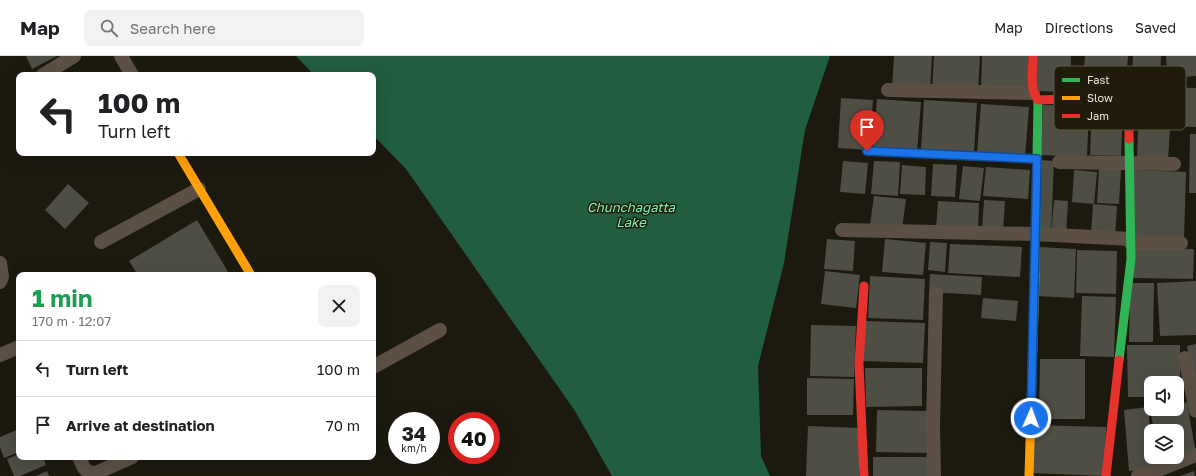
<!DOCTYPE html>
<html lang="en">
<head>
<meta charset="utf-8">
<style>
  :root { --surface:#fff; --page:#f2f2f2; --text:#202124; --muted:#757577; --line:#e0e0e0 }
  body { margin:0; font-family:"Golos Text",sans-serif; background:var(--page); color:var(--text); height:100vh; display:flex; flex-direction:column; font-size:15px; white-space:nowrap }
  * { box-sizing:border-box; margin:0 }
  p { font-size:13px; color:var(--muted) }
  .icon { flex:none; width:22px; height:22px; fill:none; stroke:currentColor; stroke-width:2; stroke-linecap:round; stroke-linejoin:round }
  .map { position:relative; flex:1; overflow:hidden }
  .drawer { position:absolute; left:16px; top:216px; width:360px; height:188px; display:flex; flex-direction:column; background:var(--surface); border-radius:8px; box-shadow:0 4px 16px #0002 }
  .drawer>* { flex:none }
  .banner { position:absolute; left:16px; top:16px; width:360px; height:84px; border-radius:8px; box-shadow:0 4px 16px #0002; background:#fff; color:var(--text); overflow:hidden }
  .fabs { position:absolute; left:1144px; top:320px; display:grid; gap:8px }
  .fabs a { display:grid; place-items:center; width:40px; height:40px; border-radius:8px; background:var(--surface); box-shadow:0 4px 16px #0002; font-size:20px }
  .speed { position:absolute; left:388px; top:356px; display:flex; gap:8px; font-size:20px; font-weight:700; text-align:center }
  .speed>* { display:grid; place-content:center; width:52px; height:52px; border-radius:50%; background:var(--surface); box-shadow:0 4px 16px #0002; line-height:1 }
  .speed small { font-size:10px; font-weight:400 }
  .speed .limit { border:6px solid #d22; background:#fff; color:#111 }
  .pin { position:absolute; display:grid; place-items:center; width:34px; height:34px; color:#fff; margin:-41px -17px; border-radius:50% 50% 50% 0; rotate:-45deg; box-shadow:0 0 4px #0007 }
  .pin .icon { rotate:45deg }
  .me { position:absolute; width:44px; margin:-22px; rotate:2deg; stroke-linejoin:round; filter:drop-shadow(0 0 3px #0008) }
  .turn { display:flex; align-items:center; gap:14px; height:84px; padding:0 16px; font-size:18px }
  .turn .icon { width:52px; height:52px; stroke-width:2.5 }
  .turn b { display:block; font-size:28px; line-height:34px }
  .round { display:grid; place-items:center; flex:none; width:42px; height:42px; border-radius:8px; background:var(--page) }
  .head { display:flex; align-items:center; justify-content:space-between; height:68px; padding:0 16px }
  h1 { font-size:24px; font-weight:700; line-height:30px; color:#1e9e55 }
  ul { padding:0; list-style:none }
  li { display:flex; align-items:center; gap:12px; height:56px; padding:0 16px; border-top:1px solid var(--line) }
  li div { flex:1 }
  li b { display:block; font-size:15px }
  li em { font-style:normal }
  header { display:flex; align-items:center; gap:24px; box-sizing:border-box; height:56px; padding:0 20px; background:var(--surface); border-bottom:1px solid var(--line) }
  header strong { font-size:19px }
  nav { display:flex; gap:22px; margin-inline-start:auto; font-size:14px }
  .search { width:280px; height:36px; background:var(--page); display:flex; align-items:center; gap:10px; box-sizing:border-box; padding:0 14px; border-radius:8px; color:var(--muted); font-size:15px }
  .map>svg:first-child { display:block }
</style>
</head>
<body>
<header>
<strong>Map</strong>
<div class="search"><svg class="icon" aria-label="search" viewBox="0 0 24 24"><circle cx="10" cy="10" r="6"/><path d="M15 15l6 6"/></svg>Search here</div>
<nav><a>Map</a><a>Directions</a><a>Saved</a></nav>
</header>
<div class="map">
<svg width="1196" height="420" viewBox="0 0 1196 420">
  <rect width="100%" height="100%" fill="#1c190f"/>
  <polygon fill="#215d3f" points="296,0 830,0 805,74 784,207 758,310 761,400 770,420 612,420 575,355 406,113 373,79 373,19 314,19"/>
  <g fill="#4e4e45">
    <polygon points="26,0 57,0 32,13"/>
    <polygon points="894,0 932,0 930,34 892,32"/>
    <polygon points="934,0 980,0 978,35 932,34"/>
    <polygon points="982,0 1029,0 1028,36 981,35"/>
    <polygon points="1036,0 1071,0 1070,36 1035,35"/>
    <polygon points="1085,0 1128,0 1125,38 1082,35"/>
    <polygon points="1133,0 1161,0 1159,41 1131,40"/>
    <polygon points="1166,0 1196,0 1196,20 1168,22"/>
    <polygon points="1162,31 1196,32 1196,71 1161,70"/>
    <polygon points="841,42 873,44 869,94 838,92"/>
    <polygon points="877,43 921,46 917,97 873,93"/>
    <polygon points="924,44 977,47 974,96 921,93"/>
    <polygon points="981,48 1029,51 1025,100 977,96"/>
    <polygon points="1043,49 1089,50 1087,101 1041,99"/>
    <polygon points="1092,52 1123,53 1121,100 1090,99"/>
    <polygon points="1138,72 1170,73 1168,103 1137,102"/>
    <polygon points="1190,78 1196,78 1196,137 1189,137"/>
    <polygon points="1039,104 1054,105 1051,178 1036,177"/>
    <polygon points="843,105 868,107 865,138 840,136"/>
    <polygon points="874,105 900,106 898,140 871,138"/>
    <polygon points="933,108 957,109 955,141 931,140"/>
    <polygon points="902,109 926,111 925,139 900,138"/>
    <polygon points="963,110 984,112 980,145 959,143"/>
    <polygon points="986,111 1030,114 1028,143 983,140"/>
    <polygon points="1099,112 1121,113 1119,148 1097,147"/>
    <polygon points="1074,114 1097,116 1094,148 1072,146"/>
    <polygon points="1134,114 1186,116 1184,182 1131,180"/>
    <polygon points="68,128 89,147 65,173 45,154"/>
    <polygon points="874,140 906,143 902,173 870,169"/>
    <polygon points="984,144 1005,145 1003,176 982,174"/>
    <polygon points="1054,144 1068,145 1066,179 1051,178"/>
    <polygon points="938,145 979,147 978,175 936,173"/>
    <polygon points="1093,148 1117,150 1115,181 1091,179"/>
    <polygon points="197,164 230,219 138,219 129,205"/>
    <polygon points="827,183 855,185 853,215 824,213"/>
    <polygon points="885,183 926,187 923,219 882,216"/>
    <polygon points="930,186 947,187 945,216 928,214"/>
    <polygon points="950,188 1022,191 1020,221 948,217"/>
    <polygon points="1038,191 1076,193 1074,242 1036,240"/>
    <polygon points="1132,192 1194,193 1193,223 1131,222"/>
    <polygon points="1077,194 1117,195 1116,238 1076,237"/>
    <polygon points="825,215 860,219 856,252 821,248"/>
    <polygon points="930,218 982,221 981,239 929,236"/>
    <polygon points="870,220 925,223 923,264 868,262"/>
    <polygon points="1196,225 1196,279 1160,280 1157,227"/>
    <polygon points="1130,227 1154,227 1153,286 1129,286"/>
    <polygon points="1082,240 1116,241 1114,301 1080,300"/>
    <polygon points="983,242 1018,245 1016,265 981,262"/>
    <polygon points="864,265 925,267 923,307 862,305"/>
    <polygon points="811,269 856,270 854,321 810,320"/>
    <polygon points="1196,288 1196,325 1193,326 1187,290"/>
    <polygon points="1127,289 1180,289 1180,341 1177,341 1177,327 1151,327 1151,341 1128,341"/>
    <polygon points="1040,303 1085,303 1085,363 1039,363"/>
    <polygon points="865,312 922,312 922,350 866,351"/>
    <polygon points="807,322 854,323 853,359 807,359"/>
    <polygon points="1187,346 1196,398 1160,405 1159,401 1177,401 1177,375 1154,375 1150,353 1177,353 1177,348"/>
    <polygon points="1148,351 1151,384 1151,401 1153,401 1154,413 1129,415 1124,354"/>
    <polygon points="877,354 927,355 927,397 876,396"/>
    <polygon points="1033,369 1106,371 1105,420 1031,417"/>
    <polygon points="808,370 861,372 859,420 806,420"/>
    <polygon points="19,373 19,396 4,402 0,391 0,381"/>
    <polygon points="19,398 19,401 43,401 46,409 20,420 14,420 7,403"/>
    <rect x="873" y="401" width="54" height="19"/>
    <polygon points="47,415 49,420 36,420"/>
    <polygon points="1194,415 1195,420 1180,420"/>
  </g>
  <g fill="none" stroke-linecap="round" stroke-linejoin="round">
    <g stroke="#5c5044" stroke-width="14">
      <polyline points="121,0 132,19"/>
      <polyline points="43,19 74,0"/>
      <polyline points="888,34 1033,37"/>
      <polyline points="1059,106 1174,108"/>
      <polyline points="842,174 1035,178 1131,183"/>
      <polyline points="101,186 199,133"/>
      <polyline points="1131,187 1181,187"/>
      <polyline points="0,207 2,221 0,226"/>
      <polyline points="0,299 19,291"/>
      <polyline points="1185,302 1196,355"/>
      <polyline points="373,311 440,274"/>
      <path d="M79,401C83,410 85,418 96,417L132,401"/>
      <polyline points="934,420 933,370 936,237"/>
      <polyline points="1138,420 1148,418 1196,399"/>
    </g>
    <g stroke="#30b455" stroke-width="9">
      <polyline points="1035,219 1038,44"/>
      <polyline points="1119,304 1131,203 1129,83"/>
    </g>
    <g stroke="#ff9f0a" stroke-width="9">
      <polyline points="178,97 251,219"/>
      <polyline points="1029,420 1035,219"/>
    </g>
    <g stroke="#e5322d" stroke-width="9">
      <path d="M1033,0C1033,14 1029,32 1038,44L1123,41L1129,45V83"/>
      <polyline points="867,95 1037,103"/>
      <polyline points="864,230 859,308 864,420"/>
      <polyline points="1106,420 1119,304"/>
    </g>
  </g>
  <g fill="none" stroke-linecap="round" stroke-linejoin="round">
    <g stroke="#114b97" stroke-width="10">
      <polyline id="route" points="867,95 1037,103 1031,362"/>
    </g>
    <use href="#route" stroke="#1a73e8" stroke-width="7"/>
  </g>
  <g text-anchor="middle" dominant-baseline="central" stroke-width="3" stroke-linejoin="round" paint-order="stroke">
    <g font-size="13" font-style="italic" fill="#7ef2b6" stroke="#211c0a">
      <text x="631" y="151">Chunchagatta<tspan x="631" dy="15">Lake</tspan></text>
    </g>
  </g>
  <rect x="1054" y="10" width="132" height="64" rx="6" fill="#211c0a" stroke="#5d5949" stroke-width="1"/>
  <rect x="1062" y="22" width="18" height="4" fill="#30b455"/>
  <rect x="1062" y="40" width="18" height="4" fill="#ff9f0a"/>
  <rect x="1062" y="58" width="18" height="4" fill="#e5322d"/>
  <g font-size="11" fill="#eae6db">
    <text x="1087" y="28">Fast</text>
    <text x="1087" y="46">Slow</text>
    <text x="1087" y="64">Jam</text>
  </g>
</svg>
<div class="fabs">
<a><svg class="icon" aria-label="sound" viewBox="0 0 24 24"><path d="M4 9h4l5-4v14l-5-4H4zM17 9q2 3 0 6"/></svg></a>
<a><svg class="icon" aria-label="layers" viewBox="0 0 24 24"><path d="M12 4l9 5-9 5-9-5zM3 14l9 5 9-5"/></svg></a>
</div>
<div class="speed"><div>34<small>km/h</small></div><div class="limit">40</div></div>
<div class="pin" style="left:867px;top:95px;background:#d93025"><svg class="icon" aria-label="arrive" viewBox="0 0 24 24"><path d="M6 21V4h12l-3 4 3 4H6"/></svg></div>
<svg class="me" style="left:1031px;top:362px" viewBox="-20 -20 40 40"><circle r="17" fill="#1a73e8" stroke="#fff" stroke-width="3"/><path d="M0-11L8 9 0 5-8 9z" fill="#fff"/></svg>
<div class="banner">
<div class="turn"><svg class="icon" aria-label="left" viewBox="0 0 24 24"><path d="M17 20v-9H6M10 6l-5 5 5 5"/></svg><div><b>100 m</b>Turn left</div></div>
</div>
<section class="drawer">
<div class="head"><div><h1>1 min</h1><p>170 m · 12:07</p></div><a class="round"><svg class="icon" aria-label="close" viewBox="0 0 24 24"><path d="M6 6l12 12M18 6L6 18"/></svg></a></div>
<ul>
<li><svg class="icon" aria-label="left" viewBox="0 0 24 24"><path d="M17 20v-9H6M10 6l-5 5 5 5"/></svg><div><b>Turn left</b></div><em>100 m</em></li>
<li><svg class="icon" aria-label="arrive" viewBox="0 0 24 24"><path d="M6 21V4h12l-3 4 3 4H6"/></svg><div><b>Arrive at destination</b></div><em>70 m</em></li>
</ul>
</section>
</div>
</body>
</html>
